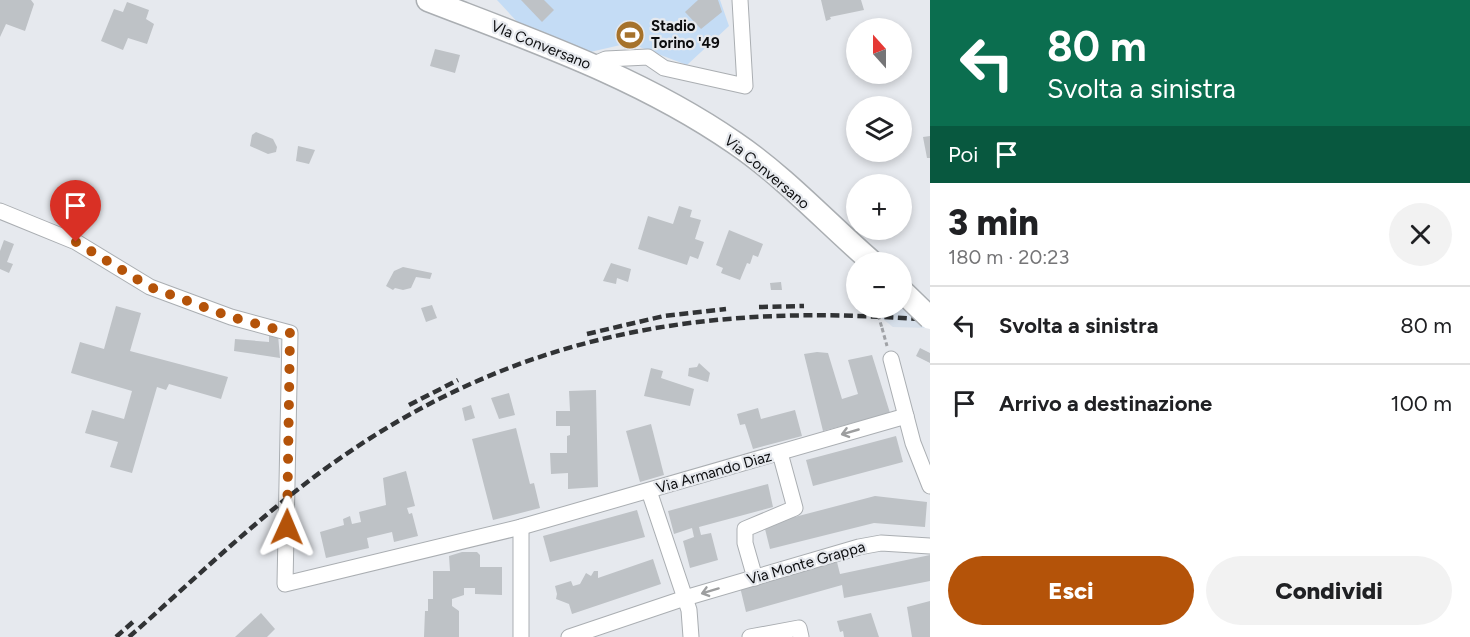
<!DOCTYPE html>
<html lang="it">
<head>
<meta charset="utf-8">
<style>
  :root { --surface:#fff; --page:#f2f2f2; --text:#202124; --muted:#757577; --line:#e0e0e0; --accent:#b45309 }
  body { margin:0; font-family:Figtree,sans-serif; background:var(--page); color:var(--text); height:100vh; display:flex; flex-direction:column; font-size:22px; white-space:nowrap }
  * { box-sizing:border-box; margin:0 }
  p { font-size:20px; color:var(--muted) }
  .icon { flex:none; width:33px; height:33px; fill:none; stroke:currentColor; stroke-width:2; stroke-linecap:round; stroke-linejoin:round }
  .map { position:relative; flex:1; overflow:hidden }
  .sheet { display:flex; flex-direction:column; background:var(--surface); width:540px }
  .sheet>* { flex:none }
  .guide { background:#0b6e4f; color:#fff; overflow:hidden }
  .needle { width:39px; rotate:339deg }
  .buttons { position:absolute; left:846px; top:18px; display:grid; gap:12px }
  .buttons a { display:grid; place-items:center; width:66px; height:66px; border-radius:50%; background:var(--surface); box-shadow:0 3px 9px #0003; font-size:30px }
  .pin { position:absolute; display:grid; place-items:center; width:51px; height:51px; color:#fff; margin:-62px -26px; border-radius:50% 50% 50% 0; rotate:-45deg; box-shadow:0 0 6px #0007 }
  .pin .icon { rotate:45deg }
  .me { position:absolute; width:66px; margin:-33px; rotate:1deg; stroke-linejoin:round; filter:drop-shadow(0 0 4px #0008) }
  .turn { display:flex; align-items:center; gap:21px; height:126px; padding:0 18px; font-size:27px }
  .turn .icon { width:78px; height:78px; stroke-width:2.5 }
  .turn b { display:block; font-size:42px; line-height:51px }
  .then { display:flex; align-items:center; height:57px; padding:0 18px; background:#0003; gap:12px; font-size:22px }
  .round { display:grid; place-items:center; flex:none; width:63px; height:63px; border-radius:32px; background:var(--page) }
  .overview { display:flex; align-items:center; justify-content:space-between; height:102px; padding:0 18px }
  h1 { font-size:36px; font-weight:800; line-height:45px }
  .primary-button { display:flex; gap:12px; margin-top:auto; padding:12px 18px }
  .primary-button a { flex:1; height:69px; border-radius:36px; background:var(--accent); color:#fff; font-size:24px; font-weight:800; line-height:69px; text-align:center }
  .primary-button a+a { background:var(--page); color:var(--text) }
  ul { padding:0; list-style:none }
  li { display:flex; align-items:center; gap:18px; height:78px; padding:0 18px; border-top:2px solid var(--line) }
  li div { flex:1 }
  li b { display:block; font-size:22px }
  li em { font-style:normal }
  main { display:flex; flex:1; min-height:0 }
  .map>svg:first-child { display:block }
</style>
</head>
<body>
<main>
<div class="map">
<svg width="930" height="637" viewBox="0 0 930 637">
  <rect width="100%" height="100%" fill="#e6e9ee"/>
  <polygon fill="#d6dfea" points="902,303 930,328 893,327 874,312 878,308 902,308"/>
  <polygon fill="#c4dcf5" points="497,0 720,0 729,26 687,65 629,43 586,53 522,27"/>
  <g fill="#bec2c6">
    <polygon points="0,0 31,0 34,4 25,31 6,24 0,37"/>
    <polygon points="521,0 544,0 554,10 542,22"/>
    <polygon points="698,0 718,0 722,12 701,29 685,12"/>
    <polygon points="821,0 861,0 864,10 830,17 831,19 826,21"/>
    <polygon points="127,2 149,10 146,19 154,24 147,44 128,38 123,50 101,41 114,9 123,12"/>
    <polygon points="435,49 460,55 455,73 430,66"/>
    <polygon points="256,132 273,139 277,147 276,152 268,154 250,146 252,135"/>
    <polygon points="930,136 930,158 927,158 923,137"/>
    <polygon points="298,146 315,150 309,164 296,161"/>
    <polygon points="679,206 692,210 690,217 701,220 695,239 704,242 698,259 690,256 687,265 638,249 648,216 673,224"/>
    <polygon points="729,230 763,244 758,257 753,255 750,264 747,263 740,280 721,273 723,268 716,265"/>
    <polygon points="4,240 14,244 7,262 13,264 9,273 0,269 0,251"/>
    <polygon points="611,263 631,269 628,282 617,278 616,284 603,281"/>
    <polygon points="403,267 432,273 430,279 416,277 411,288 403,290 395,288 393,290 386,286 394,271"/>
    <polygon points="781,282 782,290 771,290 770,283"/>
    <polygon points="432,305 437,318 426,322 421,308"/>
    <polygon points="116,306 141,313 130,351 228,377 221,399 169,384 166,390 157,387 132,473 110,467 118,442 85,433 92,410 124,419 132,391 71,373 80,342 104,349"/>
    <polygon points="269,335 278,335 280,358 234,351 235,339 269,342"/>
    <polygon points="920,348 930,353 930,363 916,356"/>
    <polygon points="817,352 828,353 842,399 858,394 848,360 872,355 890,413 823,431 804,354"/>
    <polygon points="699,363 710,373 708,382 688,376 689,368 697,367"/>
    <polygon points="651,368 663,371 661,378 694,389 690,406 644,396"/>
    <polygon points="596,390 598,487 568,489 568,473 551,474 550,453 567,453 567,436 570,435 570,426 556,426 556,411 570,411 569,391"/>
    <polygon points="509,393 515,415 499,419 491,398"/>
    <polygon points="471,405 475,418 465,421 462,408"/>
    <polygon points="758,408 761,419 795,410 802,436 753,449 745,424 740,425 737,414"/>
    <polygon points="651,424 664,475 640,482 626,431"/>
    <polygon points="516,428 530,484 534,483 540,508 493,520 472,439"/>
    <polygon points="896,436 903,462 813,486 806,460"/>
    <polygon points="406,471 415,506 407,508 409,514 412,513 418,536 394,542 392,532 367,538 369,548 326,558 320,532 344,525 343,519 350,516 352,524 361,522 359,512 386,505 383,478"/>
    <polygon points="768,484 773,507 699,527 701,535 711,533 718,560 690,568 683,541 694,537 692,528 674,534 668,511"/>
    <polygon points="875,496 927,502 925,527 874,523 770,549 764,525"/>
    <polygon points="637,510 645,537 550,562 543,536"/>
    <polygon points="462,552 477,552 480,555 480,567 502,567 502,595 475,594 475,588 464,588 464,595 452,599 452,606 459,611 459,637 424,637 425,611 428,611 428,599 433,599 433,571 450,571 449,556"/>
    <polygon points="930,555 930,581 844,598 842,585 746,612 740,587 837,562 840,574"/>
    <polygon points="653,559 661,584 572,614 569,604 556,599 557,594 555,586 571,581 573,586 580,584 586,573 591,576 594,571 598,571 598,578"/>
    <polygon points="930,601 930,637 912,637 907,607"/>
    <polygon points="261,613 275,629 267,637 235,637"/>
    <polygon points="871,613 879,637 844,637 843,631 840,632 837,621"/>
  </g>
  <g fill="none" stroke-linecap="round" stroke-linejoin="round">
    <g stroke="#aaaeb2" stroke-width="17">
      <g id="minor">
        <polyline points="592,65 606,59 648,57 664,68 745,86 740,0"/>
        <polyline points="0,211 76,242 150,287 231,317 290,333 285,584 521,527 906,416"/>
        <polyline points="891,359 913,443 930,486"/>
        <polyline points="649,491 689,610 691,637"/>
        <polyline points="521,527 521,637"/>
        <polyline points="755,578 745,543 745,529 795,508 780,453"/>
        <polyline points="569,637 685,598 859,547 881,543 930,546"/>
        <polyline points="750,637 799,628 801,637"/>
      </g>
    </g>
    <g stroke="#aaaeb2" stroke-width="25">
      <path id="secondary" d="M428,0C534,41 641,78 735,143C785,177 827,223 872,262"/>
    </g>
    <polyline stroke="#a0a2a6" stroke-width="3" stroke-dasharray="4.5 3" stroke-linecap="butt" points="882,328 887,346"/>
    <use href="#minor" stroke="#fff" stroke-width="15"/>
    <use href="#secondary" stroke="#fff" stroke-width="22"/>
    <g stroke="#313335" stroke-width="4.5" stroke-dasharray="9 4.5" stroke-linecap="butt">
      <polyline points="759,307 804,306"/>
      <polyline points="587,334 664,316 726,309"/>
      <polyline points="409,405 458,380"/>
      <polyline points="116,637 134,621"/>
      <path d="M129,637C195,579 258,517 329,466C516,332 705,302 930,320"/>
    </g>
    <g stroke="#aaaeb2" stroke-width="25" stroke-linecap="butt">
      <polyline id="secondary-bridge" points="902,291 930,318"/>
    </g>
    <polyline stroke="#a0a2a6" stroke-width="3" stroke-dasharray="4.5 3" stroke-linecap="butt" points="876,308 882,328"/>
    <use href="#secondary-bridge" stroke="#fff" stroke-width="22"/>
  </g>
  <defs><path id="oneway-shaft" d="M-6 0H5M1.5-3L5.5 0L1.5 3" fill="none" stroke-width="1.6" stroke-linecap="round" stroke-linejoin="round" transform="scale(1.5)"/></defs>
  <g stroke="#9d9e9f">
    <use href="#oneway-shaft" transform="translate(850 432) rotate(164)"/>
    <use href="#oneway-shaft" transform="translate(710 591) rotate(163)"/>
  </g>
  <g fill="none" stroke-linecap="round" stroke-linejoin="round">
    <polyline stroke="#b45309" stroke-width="10" stroke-dasharray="0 18" points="76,242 150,287 231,317 290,333 287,527"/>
  </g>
  <defs>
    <g id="stadium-disc" transform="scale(1.5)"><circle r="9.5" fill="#a6722b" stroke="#e6e9ee"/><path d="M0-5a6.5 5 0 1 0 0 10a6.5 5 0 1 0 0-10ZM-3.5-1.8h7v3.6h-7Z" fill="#fff"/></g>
  </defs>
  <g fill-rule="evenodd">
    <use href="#stadium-disc" x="630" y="35"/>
  </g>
  <g text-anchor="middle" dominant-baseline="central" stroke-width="4.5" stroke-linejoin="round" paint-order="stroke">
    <g font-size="15" font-weight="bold" fill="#0b0c0e" stroke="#e6e9ee" text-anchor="start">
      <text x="651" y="26">Stadio<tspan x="651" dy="17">Torino '49</tspan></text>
    </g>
    <g font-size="15" fill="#0b0c0e" stroke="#e6e9ee">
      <text transform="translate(541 45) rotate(22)">VIa Conversano</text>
      <text transform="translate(767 172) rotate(40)">Via Conversano</text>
      <text transform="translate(714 472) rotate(-16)">Via Armando Diaz</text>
      <text transform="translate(806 563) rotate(-16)">Via Monte Grappa</text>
    </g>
  </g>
</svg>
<div class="buttons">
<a><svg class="needle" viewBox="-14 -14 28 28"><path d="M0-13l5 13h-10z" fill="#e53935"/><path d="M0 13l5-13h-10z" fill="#757577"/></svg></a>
<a><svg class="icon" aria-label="layers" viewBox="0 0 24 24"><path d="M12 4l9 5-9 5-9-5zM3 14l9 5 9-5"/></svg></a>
<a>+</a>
<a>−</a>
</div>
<div class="pin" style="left:76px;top:242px;background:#d93025"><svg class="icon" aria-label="arrive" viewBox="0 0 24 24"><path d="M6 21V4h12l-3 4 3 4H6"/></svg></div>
<svg class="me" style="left:287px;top:527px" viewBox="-20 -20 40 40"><path d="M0-17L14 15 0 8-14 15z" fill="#b45309" stroke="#fff" stroke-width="4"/></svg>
</div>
<section class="sheet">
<div class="guide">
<div class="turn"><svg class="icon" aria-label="left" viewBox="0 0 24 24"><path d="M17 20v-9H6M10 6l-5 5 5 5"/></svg><div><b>80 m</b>Svolta a sinistra</div></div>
<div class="then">Poi<svg class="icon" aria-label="arrive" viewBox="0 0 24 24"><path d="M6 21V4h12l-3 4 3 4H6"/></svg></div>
</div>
<div class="overview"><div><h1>3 min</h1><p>180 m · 20:23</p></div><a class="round"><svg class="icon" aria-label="close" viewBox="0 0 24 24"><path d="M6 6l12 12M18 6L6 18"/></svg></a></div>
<ul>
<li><svg class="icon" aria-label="left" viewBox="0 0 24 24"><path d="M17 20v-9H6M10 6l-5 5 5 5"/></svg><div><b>Svolta a sinistra</b></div><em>80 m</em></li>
<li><svg class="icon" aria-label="arrive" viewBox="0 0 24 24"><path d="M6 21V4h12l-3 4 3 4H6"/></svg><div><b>Arrivo a destinazione</b></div><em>100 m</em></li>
</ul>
<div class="primary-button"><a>Esci</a><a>Condividi</a></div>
</section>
</main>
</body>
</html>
